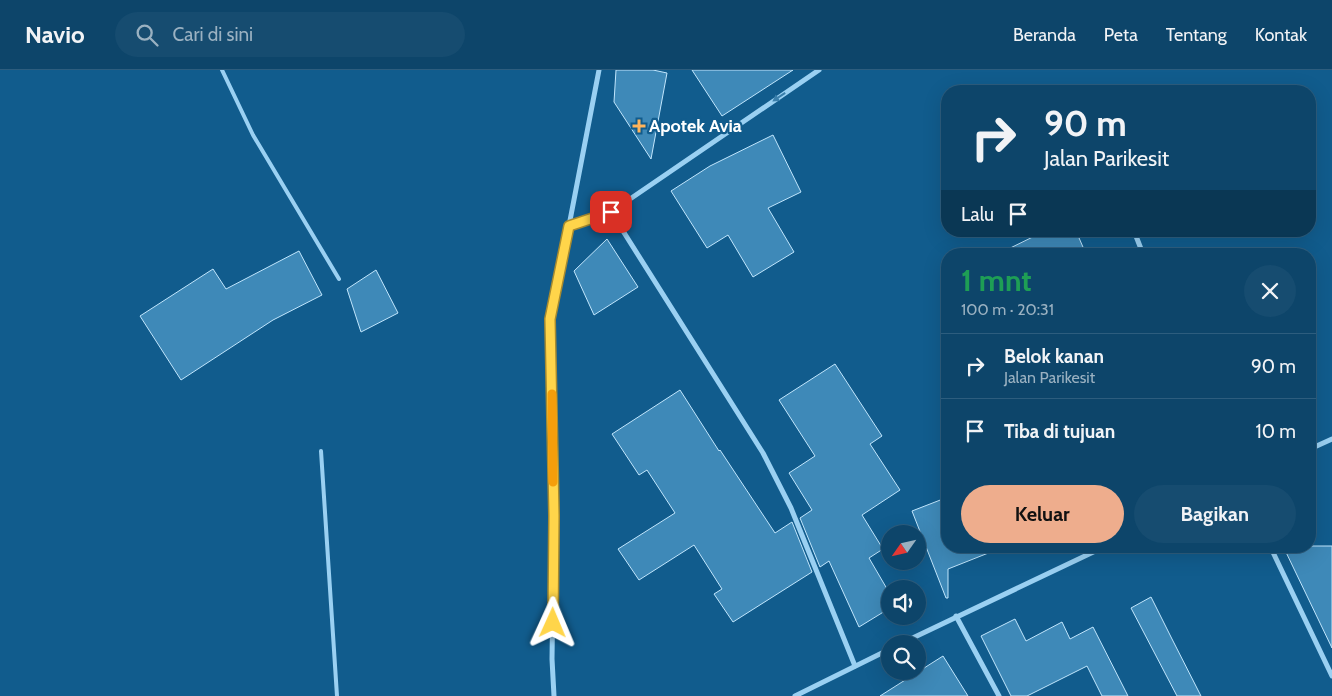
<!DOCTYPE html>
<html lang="id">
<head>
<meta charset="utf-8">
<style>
  :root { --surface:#0d456a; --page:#164c70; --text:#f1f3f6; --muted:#9ab1c1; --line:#2d5d7e; --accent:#eead8d }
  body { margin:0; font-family:Cabin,sans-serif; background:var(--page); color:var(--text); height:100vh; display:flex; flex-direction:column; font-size:19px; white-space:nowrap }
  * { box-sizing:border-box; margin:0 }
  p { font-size:16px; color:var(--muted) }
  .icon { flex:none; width:28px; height:28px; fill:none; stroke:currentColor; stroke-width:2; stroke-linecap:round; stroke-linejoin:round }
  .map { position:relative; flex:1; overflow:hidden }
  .panel { position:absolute; left:941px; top:178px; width:375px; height:305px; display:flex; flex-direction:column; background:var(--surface); border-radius:20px; box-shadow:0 5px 20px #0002,0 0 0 1px var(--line) }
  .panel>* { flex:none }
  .top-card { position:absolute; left:941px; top:15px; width:375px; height:152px; border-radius:20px; box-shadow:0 5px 20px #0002,0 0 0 1px var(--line); background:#0d456a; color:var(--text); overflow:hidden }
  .needle { width:32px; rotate:236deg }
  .buttons { position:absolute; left:881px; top:455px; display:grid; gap:10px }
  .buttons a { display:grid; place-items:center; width:45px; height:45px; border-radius:50%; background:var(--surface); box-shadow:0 5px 20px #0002,0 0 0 1px var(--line); font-size:25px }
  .pin { position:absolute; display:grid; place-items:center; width:42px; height:42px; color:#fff; margin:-21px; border-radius:10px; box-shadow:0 2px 8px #0006 }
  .me { position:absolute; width:55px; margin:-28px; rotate:1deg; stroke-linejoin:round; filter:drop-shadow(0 0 4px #0008) }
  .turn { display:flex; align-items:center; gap:18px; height:105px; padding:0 20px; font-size:22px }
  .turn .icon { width:65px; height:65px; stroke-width:2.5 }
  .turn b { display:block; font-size:35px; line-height:42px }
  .then { display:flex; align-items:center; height:48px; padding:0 20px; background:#0003; gap:10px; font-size:19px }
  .round { display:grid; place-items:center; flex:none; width:52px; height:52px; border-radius:26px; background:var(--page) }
  .summary { display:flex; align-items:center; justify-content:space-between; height:85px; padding:0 20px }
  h1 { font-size:30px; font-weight:700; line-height:38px; color:#1e9e55 }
  .cta { display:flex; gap:10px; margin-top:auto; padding:10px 20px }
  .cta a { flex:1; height:58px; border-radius:30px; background:var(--accent); color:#111; font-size:20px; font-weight:700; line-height:58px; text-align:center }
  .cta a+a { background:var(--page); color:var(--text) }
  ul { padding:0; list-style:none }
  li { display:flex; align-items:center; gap:15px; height:65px; padding:0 20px; border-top:1px solid var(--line) }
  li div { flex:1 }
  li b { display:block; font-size:19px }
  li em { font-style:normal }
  header { display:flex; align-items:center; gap:30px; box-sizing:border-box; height:70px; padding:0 25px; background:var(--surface); border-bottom:1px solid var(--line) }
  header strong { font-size:24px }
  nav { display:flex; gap:28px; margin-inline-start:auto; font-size:18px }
  .search { width:350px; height:45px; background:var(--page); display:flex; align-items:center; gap:12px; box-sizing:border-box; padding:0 18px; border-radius:28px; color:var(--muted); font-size:19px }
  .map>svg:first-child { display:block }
</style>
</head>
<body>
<header>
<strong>Navio</strong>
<div class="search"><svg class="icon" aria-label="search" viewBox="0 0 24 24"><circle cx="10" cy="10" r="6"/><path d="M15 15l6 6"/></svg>Cari di sini</div>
<nav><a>Beranda</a><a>Peta</a><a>Tentang</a><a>Kontak</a></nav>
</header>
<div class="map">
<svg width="1332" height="626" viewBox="0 0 1332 626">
  <rect width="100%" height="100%" fill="#115c8d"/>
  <g fill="#3e89b8" stroke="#c1e6fd">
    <polygon points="616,0 653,0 667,3 651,89 614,32"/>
    <polygon points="692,0 793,0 722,46"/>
    <polygon points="773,65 801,122 768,138 794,182 753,207 728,165 707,178 671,121 710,96"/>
    <polygon points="1045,161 1076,161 1086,184 998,184"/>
    <polygon points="607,169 638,217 594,245 574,201"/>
    <polygon points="299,181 322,225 273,250 181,310 140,246 213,199 226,219"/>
    <polygon points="376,200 398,243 361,262 347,219"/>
    <polygon points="835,294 882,366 870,374 900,420 862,445 883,479 869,488 890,524 890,538 859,557 829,491 820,497 800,448 812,440 789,403 815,386 779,330"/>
    <polygon points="680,320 719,381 720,380 775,463 792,452 812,502 733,552 714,524 722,519 694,475 639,510 618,479 675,443 647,400 639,405 612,364"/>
    <polygon points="948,427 948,476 1001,476 1001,478 948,499 948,528 946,528 912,441"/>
    <polygon points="1283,476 1332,476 1332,578"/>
    <polygon points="1151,527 1172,569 1201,626 1177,626 1131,538"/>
    <polygon points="1015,549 1026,571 1062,552 1070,569 1093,557 1128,626 1102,626 1087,596 1027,626 1011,626 981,566"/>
    <polygon points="943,586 968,626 880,626"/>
  </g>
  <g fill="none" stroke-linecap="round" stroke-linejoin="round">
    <g stroke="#9ad0f2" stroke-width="4">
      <polyline points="222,0 253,65 339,209"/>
      <polyline points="321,381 337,626"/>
    </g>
    <g stroke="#9ad0f2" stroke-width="5">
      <polyline points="611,142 763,383 791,438 855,596"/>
      <polyline points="569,156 611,142 819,0"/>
      <polyline points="1134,161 1143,184"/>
      <polyline points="1310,379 1332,369"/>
      <polyline points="1270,476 1332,606"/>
      <polyline points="956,546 999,626"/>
      <polyline points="900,574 1106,476"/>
      <polyline points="554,626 552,589 554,446 551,249 599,0"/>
      <polyline points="795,626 890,579"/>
    </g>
  </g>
  <defs><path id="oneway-solid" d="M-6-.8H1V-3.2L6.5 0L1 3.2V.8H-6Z" transform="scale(1.25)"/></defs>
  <use fill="#3a7fab" href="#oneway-solid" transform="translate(779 27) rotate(146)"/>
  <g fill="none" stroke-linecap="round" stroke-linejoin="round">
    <g stroke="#a68a30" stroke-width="12">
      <polyline id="route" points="553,553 554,446 550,249 569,156 611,142"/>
    </g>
    <use href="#route" stroke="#ffd54a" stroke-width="9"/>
    <polyline stroke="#f59e0b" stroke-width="9" points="552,324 553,412"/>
  </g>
  <path fill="#ffb45b" stroke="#115c8d" stroke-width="2" d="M636.5 48.5h5v5h5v5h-5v5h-5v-5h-5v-5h5z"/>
  <g text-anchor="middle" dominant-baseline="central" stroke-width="4.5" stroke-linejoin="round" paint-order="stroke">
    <g font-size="18" font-weight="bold" fill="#fff" stroke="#115c8d" text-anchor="start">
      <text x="649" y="56">Apotek Avia</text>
    </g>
  </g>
</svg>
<div class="buttons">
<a><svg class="needle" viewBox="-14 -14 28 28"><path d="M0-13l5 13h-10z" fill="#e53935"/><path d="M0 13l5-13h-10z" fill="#9ab1c1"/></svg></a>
<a><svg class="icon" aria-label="sound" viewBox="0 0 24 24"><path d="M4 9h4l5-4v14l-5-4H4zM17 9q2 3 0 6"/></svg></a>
<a><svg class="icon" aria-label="search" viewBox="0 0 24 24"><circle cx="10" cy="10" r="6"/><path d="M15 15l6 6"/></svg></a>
</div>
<div class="pin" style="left:611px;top:142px;background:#d93025"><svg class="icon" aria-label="arrive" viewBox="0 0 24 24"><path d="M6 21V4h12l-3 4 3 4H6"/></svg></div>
<svg class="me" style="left:553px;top:553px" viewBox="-20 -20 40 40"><path d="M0-17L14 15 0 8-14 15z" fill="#ffd54a" stroke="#fff" stroke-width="4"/></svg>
<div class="top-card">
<div class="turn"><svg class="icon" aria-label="right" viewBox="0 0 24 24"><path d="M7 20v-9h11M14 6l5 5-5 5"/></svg><div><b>90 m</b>Jalan Parikesit</div></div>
<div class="then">Lalu<svg class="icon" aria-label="arrive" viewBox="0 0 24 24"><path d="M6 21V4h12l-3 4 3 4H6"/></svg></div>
</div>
<section class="panel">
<div class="summary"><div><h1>1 mnt</h1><p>100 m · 20:31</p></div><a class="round"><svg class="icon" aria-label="close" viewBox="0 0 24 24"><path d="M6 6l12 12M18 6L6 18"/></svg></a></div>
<ul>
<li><svg class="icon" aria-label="right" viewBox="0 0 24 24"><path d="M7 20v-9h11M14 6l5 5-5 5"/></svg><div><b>Belok kanan</b><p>Jalan Parikesit</p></div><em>90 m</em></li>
<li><svg class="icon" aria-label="arrive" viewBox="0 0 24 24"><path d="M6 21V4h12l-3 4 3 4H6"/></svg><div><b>Tiba di tujuan</b></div><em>10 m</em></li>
</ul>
<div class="cta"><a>Keluar</a><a>Bagikan</a></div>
</section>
</div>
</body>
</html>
